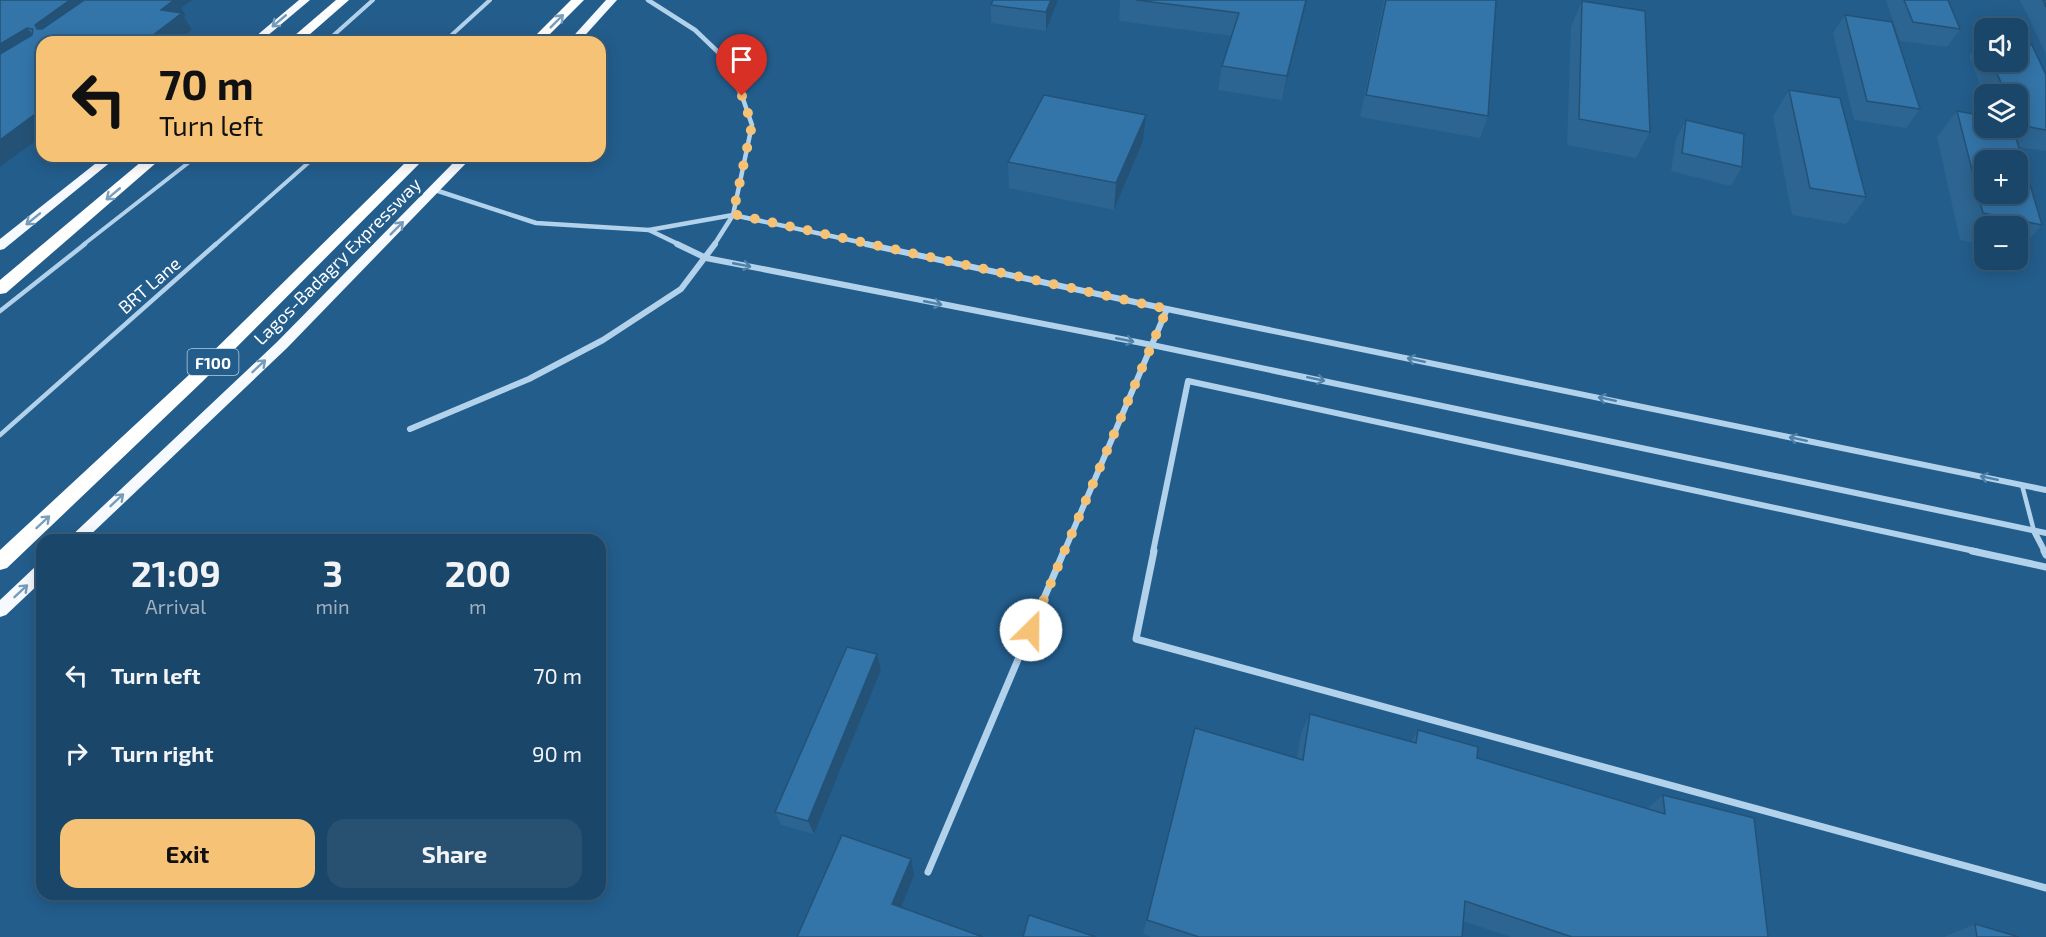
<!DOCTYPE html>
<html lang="en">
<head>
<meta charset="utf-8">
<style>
  :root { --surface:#1a4669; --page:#275071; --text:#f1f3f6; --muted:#9fb1c0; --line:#385e7d; --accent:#f6c275 }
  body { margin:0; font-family:"Exo 2",sans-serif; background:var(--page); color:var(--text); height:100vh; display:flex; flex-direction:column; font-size:22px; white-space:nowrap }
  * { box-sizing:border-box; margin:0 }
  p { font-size:20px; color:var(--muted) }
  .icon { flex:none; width:33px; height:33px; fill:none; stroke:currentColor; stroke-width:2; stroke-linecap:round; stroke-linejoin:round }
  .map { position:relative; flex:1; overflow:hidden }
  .side { position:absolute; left:36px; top:534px; width:570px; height:366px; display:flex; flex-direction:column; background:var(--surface); border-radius:18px; box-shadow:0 3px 15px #0003,0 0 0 2px var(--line) }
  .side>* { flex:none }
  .guide { position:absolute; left:36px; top:36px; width:570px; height:126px; border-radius:18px; box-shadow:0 3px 15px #0003,0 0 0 2px var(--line); background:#f6c275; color:#111; overflow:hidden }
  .controls { position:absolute; left:1974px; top:18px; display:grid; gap:12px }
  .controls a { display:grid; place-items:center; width:54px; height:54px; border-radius:12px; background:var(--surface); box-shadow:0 3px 15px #0003,0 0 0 2px var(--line); font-size:30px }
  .pin { position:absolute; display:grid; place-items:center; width:51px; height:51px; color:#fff; margin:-62px -26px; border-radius:50% 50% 50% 0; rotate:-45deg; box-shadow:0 0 6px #0007 }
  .pin .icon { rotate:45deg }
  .me { position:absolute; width:66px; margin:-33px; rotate:23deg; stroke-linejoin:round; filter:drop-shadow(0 0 4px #0008) }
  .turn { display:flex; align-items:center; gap:21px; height:126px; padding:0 24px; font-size:27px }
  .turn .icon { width:78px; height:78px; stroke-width:2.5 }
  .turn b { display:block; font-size:42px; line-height:51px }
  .eta { display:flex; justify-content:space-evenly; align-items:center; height:102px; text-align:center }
  .eta b { font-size:36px; font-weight:700; line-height:42px }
  .button { display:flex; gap:12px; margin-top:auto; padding:12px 24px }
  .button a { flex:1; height:69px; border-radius:18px; background:var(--accent); color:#111; font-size:24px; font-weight:700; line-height:69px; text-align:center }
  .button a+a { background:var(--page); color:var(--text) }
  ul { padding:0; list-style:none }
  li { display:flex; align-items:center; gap:18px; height:78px; padding:0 24px }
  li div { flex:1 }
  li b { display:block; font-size:22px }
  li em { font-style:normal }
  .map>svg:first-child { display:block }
</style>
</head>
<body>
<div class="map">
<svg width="2046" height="937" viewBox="0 0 2046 937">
  <rect width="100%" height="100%" fill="#235d8c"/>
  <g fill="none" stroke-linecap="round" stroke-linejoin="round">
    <g stroke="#b2d2eb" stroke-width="4">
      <polyline points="326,42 373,0"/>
      <polyline points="444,42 490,0"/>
      <polyline points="83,245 197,156"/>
      <polyline points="215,245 316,156"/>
    </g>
    <g stroke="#b2d2eb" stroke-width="4.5">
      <polyline points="0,311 85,244"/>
      <polyline points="0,435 216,244"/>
      <polyline points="2022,485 2034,531"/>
    </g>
    <g stroke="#b2d2eb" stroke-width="4.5">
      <polyline points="648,0 695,30 718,52 742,96 752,125 733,215 714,245"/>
      <polyline points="435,190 536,223 649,230 733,215 873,245"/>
      <polyline points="649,230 680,245"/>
    </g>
    <g stroke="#b2d2eb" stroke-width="6">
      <polyline points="677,244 706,258 1152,345 2046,533"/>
      <polyline points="866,244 1167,309 2046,490"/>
      <polyline points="410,429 529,379 603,340 681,289 715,244"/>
      <polyline points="2034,531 2045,552"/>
      <polyline points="1064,552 1167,309"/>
      <polyline points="1153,552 1188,381 1979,552"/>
    </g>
    <g stroke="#b2d2eb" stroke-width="7">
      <polyline points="1154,551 1136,639 2046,888"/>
      <polyline points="1972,551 2046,567"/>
      <polyline points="2044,551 2046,555"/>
      <polyline points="928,872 1064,551"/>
    </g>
    <g fill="#f6fafe" fill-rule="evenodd">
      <polygon points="299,0 310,0 260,42 249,42"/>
      <polygon points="606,0 617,0 579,42 568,42"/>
      <polygon points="105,156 118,156 4,249 0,250 0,239"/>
      <polygon points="460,156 473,156 287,348 85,540 67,540 277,342"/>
      <polygon points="42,564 42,581 6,615 0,617 0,600 36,566"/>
    </g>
    <g fill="#fff" fill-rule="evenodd">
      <polygon points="336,0 349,0 301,42 287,42"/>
      <polygon points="571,0 584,0 542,42 529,42"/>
      <polygon points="148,156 164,156 6,293 0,294 0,280"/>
      <polygon points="412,156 427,156 203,381 7,568 0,570 0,550 191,373"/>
    </g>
  </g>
  <g fill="#2c6591">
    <polygon points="0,0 181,8 186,15 184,17 192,30 176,42 42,42 42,136"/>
    <polygon points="993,0 1058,0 1046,31 991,23 991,5"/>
    <polygon points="1120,0 1307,0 1282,100 1218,90 1222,66 1232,36 1119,21"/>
    <polygon points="1384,0 1496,0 1488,116 1480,138 1360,117"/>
    <polygon points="1886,0 1948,0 1960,29 1947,47 1900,41"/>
    <polygon points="2020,0 2046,0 2046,54"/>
    <polygon points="1582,1 1650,132 1636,158 1567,145 1571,27"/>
    <polygon points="1845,15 1920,109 1906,128 1854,120 1833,33"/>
    <polygon points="1983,38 1984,38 1984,62 2018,62 2046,75 2046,151 2018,147 2042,225 2018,252 2018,226 1984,226 1984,245 1960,240 1937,137 1957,111 1984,128 2018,128 2018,94 1984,94 1984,96 1969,56"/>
    <polygon points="1789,90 1866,197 1846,224 1792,215 1773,116"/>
    <polygon points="1146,115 1143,141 1114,210 1009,188 1008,162"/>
    <polygon points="1686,120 1742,167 1731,186 1671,171 1676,139"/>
    <polygon points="877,654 881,670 814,834 781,825 775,812"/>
    <polygon points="1310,714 1411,742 1418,730 1477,758 1647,809 1663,795 1768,937 1511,937 1463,921 1462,937 1151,937 1143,934 1195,728 1297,758 1301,733"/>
    <polygon points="1975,924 2019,937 1944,937"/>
  </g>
  <g fill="#245276">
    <polygon points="70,0 93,0 48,42 35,25"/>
    <polygon points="165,0 192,0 181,8 186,15 184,17 192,30 176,42 144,42"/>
    <polygon points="1051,0 1058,0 1046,31 1046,12"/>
    <polygon points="1306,0 1307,0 1282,100 1287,76"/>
    <polygon points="27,28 40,44 0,69 0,44"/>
    <polygon points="42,109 42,136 0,167 0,140"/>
    <polygon points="1146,115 1143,141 1114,210 1116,183"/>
    <polygon points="877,654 881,670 814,834 808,821"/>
    <polygon points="911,859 914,875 897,918 892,904"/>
  </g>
  <g fill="#3375a9" stroke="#245276" stroke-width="1.5" fill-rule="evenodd">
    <polygon points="0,0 70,0 35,25 37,29 42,29 83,1 84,0 174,0 161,10 182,13 144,42 42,42 42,109 0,140 0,54 32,35 33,29 27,28 0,44"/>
    <polygon points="993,0 1051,0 1046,12 991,5"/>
    <polygon points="1136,0 1306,0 1287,76 1222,66 1239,13"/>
    <polygon points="1386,0 1496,0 1488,116 1366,95"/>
    <polygon points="1904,0 1948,0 1960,29 1913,22"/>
    <polygon points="2043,0 2046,0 2046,7"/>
    <polygon points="1582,1 1645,11 1650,132 1579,119"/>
    <polygon points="1845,15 1892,22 1920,109 1867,101"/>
    <polygon points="2018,43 2032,45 2046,75 2046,130 2019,125 2018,123 2018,94 2006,94 1992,62 2018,62"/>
    <polygon points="1789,90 1840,98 1866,197 1810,188"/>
    <polygon points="1044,95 1146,115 1116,183 1008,162"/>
    <path d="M1957,111L1984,116V128H2013L2042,225L1983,213ZM1984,160H2018V194H1984Z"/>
    <polygon points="1686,120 1744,134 1742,167 1682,153"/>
    <polygon points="847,647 877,654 808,821 775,812"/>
    <polygon points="1310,714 1416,743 1418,730 1478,747 1477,758 1665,814 1663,795 1754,818 1768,937 1572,937 1465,901 1462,937 1199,937 1147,920 1195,728 1303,760"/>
    <polygon points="842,835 911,859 892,904 983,937 797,937"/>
    <polygon points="1029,915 1096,937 1023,937"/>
    <polygon points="1975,924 2019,937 1977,937"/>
  </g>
  <defs><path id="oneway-shaft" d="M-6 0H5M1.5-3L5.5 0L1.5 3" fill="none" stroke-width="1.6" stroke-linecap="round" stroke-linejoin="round" transform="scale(1.5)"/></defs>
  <g stroke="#779cba">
    <use href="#oneway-shaft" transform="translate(279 21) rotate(140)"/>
    <use href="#oneway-shaft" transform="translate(33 219) rotate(141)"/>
    <use href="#oneway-shaft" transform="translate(397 228) rotate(-45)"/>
    <use href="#oneway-shaft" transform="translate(259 366) rotate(-43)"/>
    <use href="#oneway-shaft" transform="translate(117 500) rotate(-43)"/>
    <use href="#oneway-shaft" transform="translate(21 591) rotate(-43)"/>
  </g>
  <g stroke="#7b9eba">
    <use href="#oneway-shaft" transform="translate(557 21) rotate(-45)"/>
    <use href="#oneway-shaft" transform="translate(113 194) rotate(140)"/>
    <use href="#oneway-shaft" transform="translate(43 522) rotate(-43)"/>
  </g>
  <g stroke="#4e80a8">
    <use href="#oneway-shaft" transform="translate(742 265) rotate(11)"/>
    <use href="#oneway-shaft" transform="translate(933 303) rotate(11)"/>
    <use href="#oneway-shaft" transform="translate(1125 340) rotate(11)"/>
    <use href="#oneway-shaft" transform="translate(1416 360) rotate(-168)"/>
    <use href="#oneway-shaft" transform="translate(1316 379) rotate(12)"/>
    <use href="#oneway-shaft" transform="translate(1607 399) rotate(-168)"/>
    <use href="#oneway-shaft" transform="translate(1798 439) rotate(-168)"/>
    <use href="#oneway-shaft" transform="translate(1989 478) rotate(-168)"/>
  </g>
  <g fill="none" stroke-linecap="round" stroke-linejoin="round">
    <polyline stroke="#f6c275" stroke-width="10" stroke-dasharray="0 18" points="742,96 752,125 733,214 1167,309 1031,630"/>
  </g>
  <g text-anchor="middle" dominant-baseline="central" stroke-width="6" stroke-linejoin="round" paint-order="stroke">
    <rect fill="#235d8c" stroke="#bdcedc" stroke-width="1.5" x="187.5" y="349" width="51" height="26" rx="4.5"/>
    <g font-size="16" font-weight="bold" fill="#fff">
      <text x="213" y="362">F100</text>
    </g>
    <g font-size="18" fill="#fff" stroke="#235d8c">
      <text transform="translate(337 261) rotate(-45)">Lagos-Badagry Expressway</text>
      <text transform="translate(149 285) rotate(-41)">BRT Lane</text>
    </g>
  </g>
</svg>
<div class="controls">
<a><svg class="icon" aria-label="sound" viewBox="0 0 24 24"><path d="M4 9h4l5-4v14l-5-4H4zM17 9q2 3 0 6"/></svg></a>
<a><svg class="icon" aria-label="layers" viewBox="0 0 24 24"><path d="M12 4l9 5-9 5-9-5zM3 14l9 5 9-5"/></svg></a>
<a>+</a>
<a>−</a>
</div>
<div class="pin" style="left:742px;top:96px;background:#d93025"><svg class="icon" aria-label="arrive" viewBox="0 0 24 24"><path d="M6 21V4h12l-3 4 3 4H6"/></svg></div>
<svg class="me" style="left:1031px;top:630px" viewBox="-20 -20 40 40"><circle r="19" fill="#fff"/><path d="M0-13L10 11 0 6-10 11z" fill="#f6c275"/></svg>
<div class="guide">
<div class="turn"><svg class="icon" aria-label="left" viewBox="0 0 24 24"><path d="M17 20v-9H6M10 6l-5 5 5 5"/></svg><div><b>70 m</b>Turn left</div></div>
</div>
<section class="side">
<div class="eta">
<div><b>21:09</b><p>Arrival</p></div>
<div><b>3</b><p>min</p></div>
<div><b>200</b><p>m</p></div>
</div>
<ul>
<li><svg class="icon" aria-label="left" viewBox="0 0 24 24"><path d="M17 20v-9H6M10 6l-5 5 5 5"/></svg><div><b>Turn left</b></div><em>70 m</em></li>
<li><svg class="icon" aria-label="right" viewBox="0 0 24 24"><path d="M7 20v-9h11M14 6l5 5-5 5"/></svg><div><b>Turn right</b></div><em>90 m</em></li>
</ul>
<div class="button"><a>Exit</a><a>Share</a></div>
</section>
</div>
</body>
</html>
